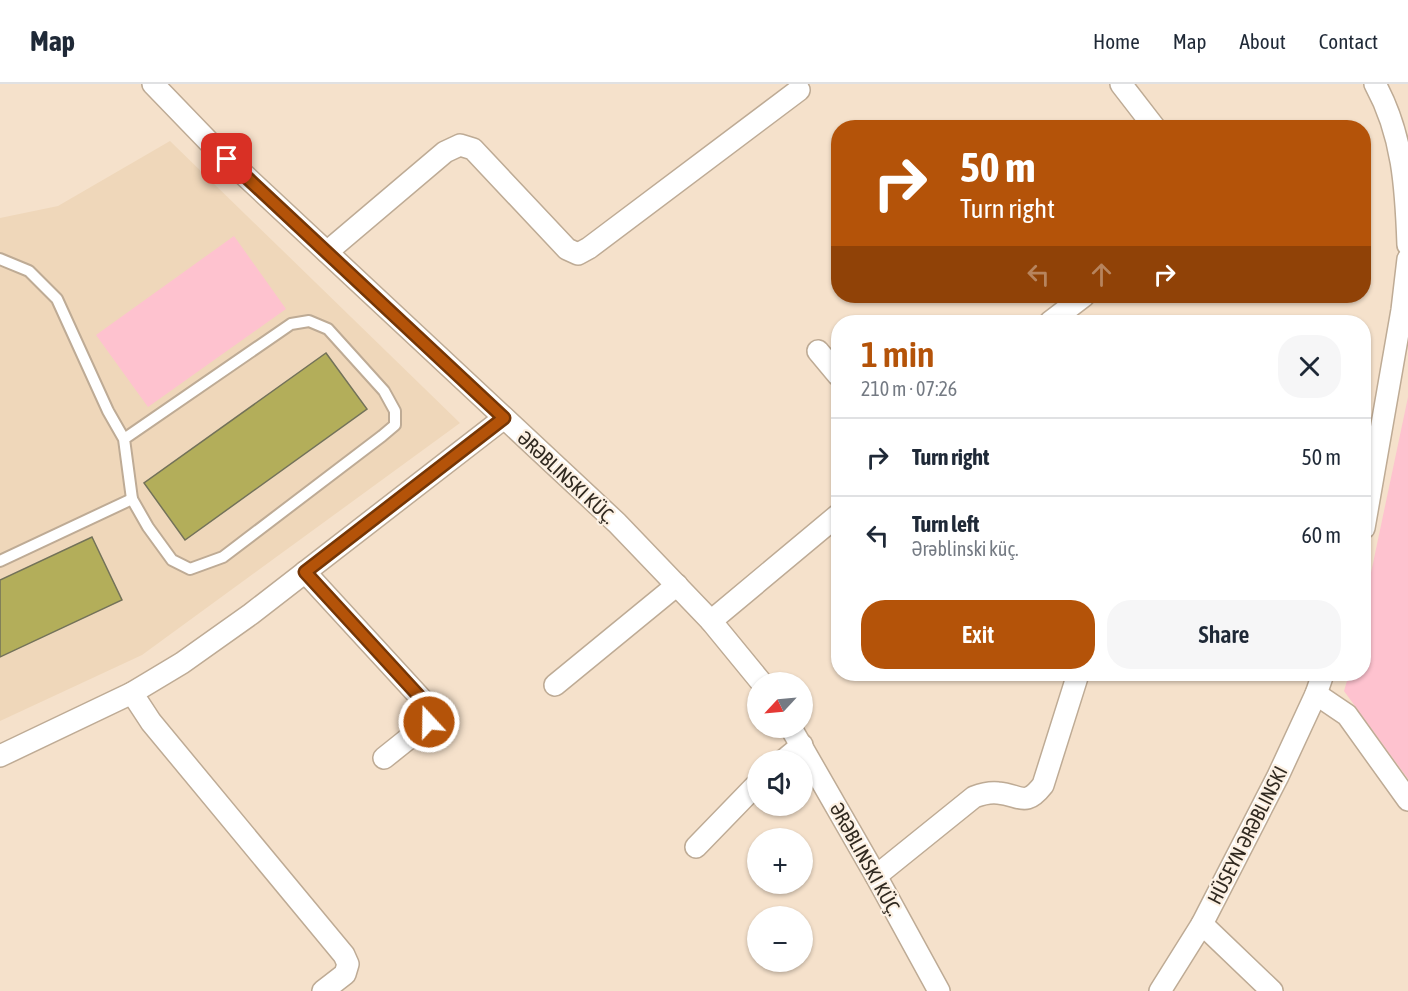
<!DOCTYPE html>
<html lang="en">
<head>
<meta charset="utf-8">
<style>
  :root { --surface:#fff; --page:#f6f6f7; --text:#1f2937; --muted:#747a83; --line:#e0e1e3; --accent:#b45309 }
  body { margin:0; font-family:"Asap Condensed",sans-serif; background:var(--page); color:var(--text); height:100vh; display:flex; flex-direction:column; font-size:22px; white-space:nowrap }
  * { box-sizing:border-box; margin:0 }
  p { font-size:20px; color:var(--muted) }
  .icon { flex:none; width:33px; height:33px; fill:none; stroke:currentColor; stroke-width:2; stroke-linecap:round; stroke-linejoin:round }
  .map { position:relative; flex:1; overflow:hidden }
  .details { position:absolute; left:831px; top:231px; width:540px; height:366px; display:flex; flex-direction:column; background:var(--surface); border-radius:24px; box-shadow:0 2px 4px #0004 }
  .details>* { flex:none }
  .guide { position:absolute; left:831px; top:36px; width:540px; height:183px; border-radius:24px; box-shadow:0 2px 4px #0004; background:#b45309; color:#fff; overflow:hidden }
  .needle { width:39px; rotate:244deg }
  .buttons { position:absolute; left:747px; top:588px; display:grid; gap:12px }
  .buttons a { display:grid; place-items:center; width:66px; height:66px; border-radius:50%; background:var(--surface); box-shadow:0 2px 4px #0004; font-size:30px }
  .pin { position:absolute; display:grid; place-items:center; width:51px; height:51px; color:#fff; margin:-26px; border-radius:12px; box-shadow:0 3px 9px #0006 }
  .me { position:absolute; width:66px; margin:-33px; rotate:339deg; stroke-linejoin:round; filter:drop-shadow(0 0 4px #0008) }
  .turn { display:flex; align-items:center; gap:21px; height:126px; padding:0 30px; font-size:27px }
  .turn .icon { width:78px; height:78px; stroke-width:2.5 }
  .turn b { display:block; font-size:42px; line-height:51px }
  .lanes { display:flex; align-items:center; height:57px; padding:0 30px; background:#0003; justify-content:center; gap:30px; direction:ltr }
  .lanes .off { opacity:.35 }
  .round { display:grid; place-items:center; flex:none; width:63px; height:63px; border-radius:24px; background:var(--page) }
  .headline { display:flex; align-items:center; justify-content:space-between; height:102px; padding:0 30px }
  h1 { font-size:36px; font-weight:600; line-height:45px; color:var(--accent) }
  .primary-button { display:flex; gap:12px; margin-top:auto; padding:12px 30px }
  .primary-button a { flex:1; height:69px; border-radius:24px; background:var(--accent); color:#fff; font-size:24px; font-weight:600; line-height:69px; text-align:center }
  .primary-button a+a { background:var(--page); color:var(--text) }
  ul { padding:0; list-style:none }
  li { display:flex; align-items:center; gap:18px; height:78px; padding:0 30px; border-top:2px solid var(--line) }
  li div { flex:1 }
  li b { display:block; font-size:22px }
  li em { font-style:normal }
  header { display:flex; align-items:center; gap:36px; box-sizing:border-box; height:84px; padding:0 30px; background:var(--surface); border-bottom:2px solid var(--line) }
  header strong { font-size:28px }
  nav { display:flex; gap:33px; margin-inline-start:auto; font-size:21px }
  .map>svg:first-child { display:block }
</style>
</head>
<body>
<header>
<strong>Map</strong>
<nav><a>Home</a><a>Map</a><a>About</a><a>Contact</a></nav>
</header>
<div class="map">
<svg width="1408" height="907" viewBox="0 0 1408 907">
  <rect width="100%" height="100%" fill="#f5e1cb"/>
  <polygon fill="#efd7ba" points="170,57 460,339 142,571 0,637 0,134 58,122"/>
  <g fill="#fec2cf">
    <polygon points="234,152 286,225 148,323 96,251"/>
    <polygon points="1408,313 1408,695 1344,607 1349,590 1364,590 1364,522"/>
  </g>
  <g fill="#b3ae5a" stroke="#737259" stroke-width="1.5">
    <polygon points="326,269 367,325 185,456 144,399"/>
    <polygon points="92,453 122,516 0,573 0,496"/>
  </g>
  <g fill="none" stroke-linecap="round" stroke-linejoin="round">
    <g stroke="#beab95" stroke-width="14">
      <g id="lane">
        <polyline points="0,175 29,187 57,215 108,327 124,355 132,415 148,443 172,476 190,485 223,473 382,352 395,341 395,327 384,307 328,245 309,237 291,240 124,355"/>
        <polyline points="0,477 132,415"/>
      </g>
    </g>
    <g stroke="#beab95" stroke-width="24">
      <g id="street">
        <polyline points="153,0 210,59 617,439 711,537 761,598"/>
        <polyline points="1121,0 1155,44"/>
        <path d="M1375,0C1403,51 1406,104 1408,161"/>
        <polyline points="327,168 445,68 460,61 473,65 567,165 578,170 589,164 799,6"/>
        <polyline points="1050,238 1084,212"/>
        <polyline points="818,267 838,291"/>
        <polyline points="1364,444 1402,226 1408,175"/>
        <polyline points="305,488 429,623 429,638 384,674"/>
        <polyline points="711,537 838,431"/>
        <polyline points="555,601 677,501"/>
        <polyline points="132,609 151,638 344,871 348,880 345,890 323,907"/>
        <polyline points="1316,610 1347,631 1408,716"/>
        <polyline points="791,644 876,792 939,907"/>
        <polyline points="0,672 132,609 182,579 251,530 504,334"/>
        <polyline points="784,676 802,661"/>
        <polyline points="696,763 758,699"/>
        <path d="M876,792L974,713C982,710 990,708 998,709C1021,711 1025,724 1043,701L1078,590"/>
        <polyline points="1202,840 1272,907"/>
        <polyline points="1160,907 1202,840 1278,692 1316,610 1323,590"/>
      </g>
    </g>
    <use href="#lane" stroke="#fff" stroke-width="10"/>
    <use href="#street" stroke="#fff" stroke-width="21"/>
  </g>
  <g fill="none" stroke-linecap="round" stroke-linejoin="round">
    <g stroke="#753606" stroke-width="15">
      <polyline id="route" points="227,75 504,334 305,488 429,623 429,638"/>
    </g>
    <use href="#route" stroke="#b45309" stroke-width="10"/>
  </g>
  <g text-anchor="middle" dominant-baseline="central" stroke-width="4.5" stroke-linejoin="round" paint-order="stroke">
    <g font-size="20" fill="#302920" stroke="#fcf0e2">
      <text transform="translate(567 393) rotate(43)">ƏRƏBLINSKI KÜÇ.</text>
      <text transform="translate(1247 751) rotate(-63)">HÜSEYN ƏRƏBLINSKI</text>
      <text transform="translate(866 775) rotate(61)">ƏRƏBLINSKI KÜÇ.</text>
    </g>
  </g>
</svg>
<div class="buttons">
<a><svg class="needle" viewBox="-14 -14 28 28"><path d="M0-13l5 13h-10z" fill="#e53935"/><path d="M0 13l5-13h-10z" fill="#747a83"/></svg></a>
<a><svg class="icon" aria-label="sound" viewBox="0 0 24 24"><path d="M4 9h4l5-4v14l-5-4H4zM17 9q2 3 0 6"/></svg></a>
<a>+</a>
<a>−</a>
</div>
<div class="pin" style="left:227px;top:75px;background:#d93025"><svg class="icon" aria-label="arrive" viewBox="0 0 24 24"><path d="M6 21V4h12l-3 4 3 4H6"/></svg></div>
<svg class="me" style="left:429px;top:638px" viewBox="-20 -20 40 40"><circle r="17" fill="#b45309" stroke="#fff" stroke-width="3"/><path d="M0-11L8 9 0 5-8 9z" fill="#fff"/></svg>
<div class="guide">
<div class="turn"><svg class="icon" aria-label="right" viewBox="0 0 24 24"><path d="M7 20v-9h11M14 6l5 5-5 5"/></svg><div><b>50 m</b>Turn right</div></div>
<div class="lanes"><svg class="icon off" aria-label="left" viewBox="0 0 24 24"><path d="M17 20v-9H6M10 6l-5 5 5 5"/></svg><svg class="icon off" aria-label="ahead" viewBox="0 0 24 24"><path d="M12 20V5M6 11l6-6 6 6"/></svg><svg class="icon" aria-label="right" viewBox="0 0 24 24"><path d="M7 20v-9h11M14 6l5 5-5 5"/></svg></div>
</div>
<section class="details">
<div class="headline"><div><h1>1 min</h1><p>210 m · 07:26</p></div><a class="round"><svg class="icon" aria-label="close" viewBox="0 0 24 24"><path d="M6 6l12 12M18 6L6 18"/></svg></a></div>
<ul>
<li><svg class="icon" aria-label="right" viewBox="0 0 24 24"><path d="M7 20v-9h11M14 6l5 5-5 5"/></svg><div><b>Turn right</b></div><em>50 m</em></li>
<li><svg class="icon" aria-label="left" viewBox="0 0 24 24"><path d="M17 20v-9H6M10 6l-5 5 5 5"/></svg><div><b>Turn left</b><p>Ərəblinski küç.</p></div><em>60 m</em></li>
</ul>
<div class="primary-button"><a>Exit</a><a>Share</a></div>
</section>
</div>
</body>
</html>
